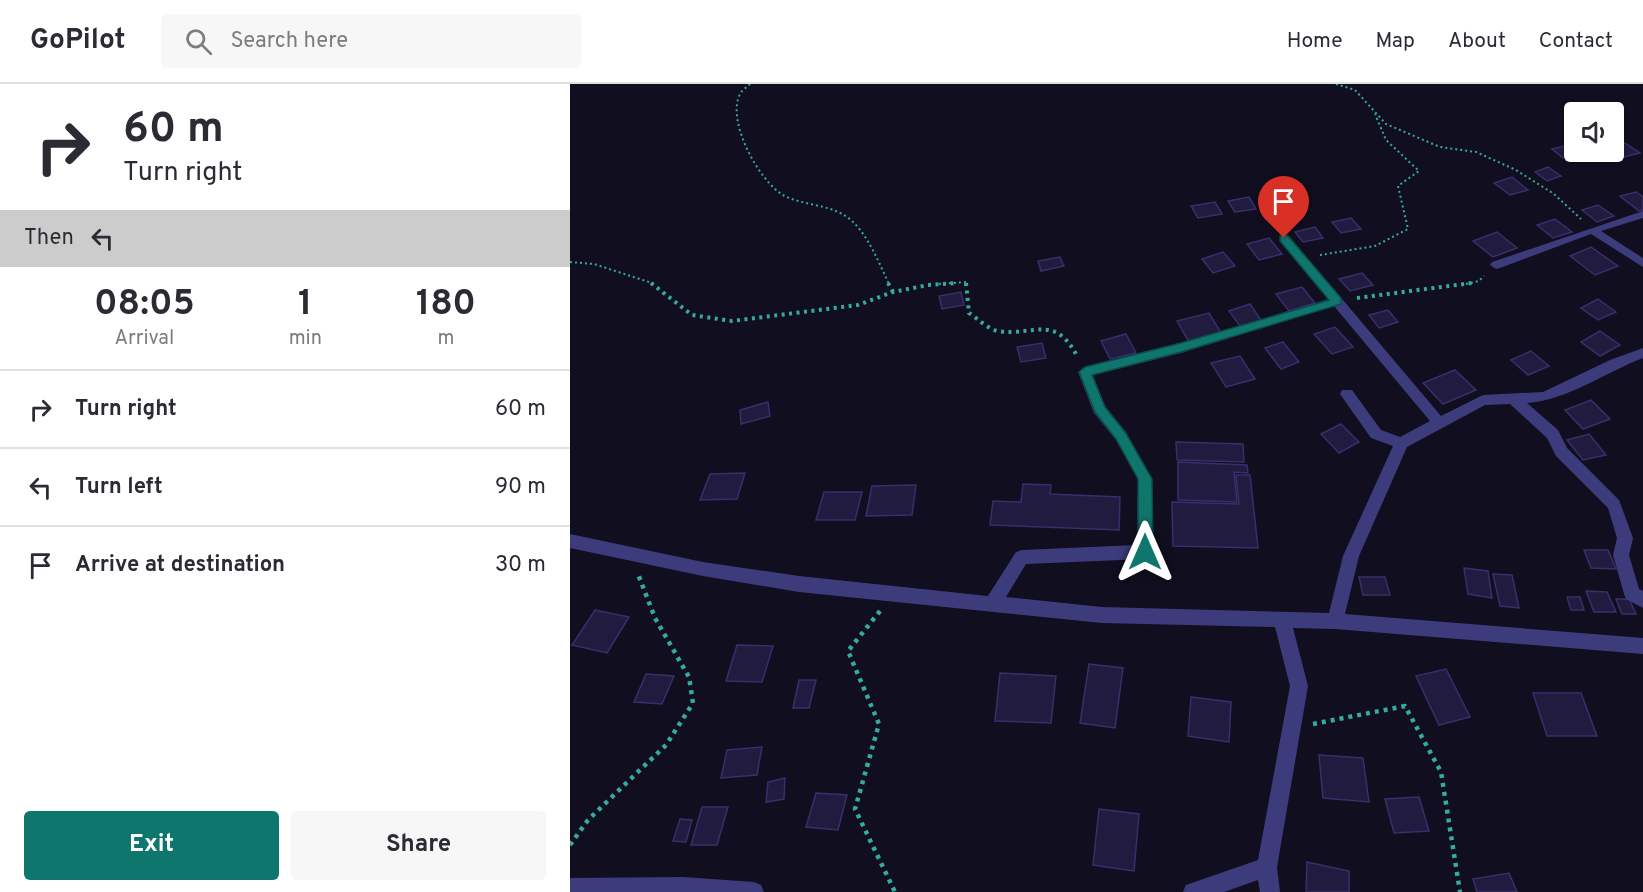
<!DOCTYPE html>
<html lang="en">
<head>
<meta charset="utf-8">
<style>
  :root { --surface:#fff; --page:#f7f7f7; --text:#2b2b33; --muted:#7c7c81; --line:#e1e1e2; --accent:#0f766e }
  body { margin:0; font-family:Overpass,sans-serif; background:var(--page); color:var(--text); height:100vh; display:flex; flex-direction:column; font-size:22px; white-space:nowrap }
  * { box-sizing:border-box; margin:0 }
  p { font-size:20px; color:var(--muted) }
  .icon { flex:none; width:33px; height:33px; fill:none; stroke:currentColor; stroke-width:2; stroke-linecap:round; stroke-linejoin:round }
  .map { position:relative; flex:1; overflow:hidden }
  .panel { display:flex; flex-direction:column; background:var(--surface); width:570px }
  .panel>* { flex:none }
  .guide { background:#fff; color:var(--text); overflow:hidden }
  .buttons { position:absolute; left:994px; top:18px; display:grid; gap:12px }
  .buttons a { display:grid; place-items:center; width:60px; height:60px; border-radius:6px; background:var(--surface); box-shadow:0 2px 4px #0004; font-size:30px }
  .pin { position:absolute; display:grid; place-items:center; width:51px; height:51px; color:#fff; margin:-62px -26px; border-radius:50% 50% 50% 0; rotate:-45deg; box-shadow:0 0 6px #0007 }
  .pin .icon { rotate:45deg }
  .me { position:absolute; width:66px; margin:-33px; rotate:0deg; stroke-linejoin:round; filter:drop-shadow(0 0 4px #0008) }
  .turn { display:flex; align-items:center; gap:21px; height:126px; padding:0 24px; font-size:27px }
  .turn .icon { width:78px; height:78px; stroke-width:2.5 }
  .turn b { display:block; font-size:42px; line-height:51px }
  .then { display:flex; align-items:center; height:57px; padding:0 24px; background:#0003; gap:12px; font-size:22px }
  .eta { display:flex; justify-content:space-evenly; align-items:center; height:102px; text-align:center }
  .eta b { font-size:36px; font-weight:700; line-height:42px }
  .action { display:flex; gap:12px; margin-top:auto; padding:12px 24px }
  .action a { flex:1; height:69px; border-radius:6px; background:var(--accent); color:#fff; font-size:24px; font-weight:700; line-height:69px; text-align:center }
  .action a+a { background:var(--page); color:var(--text) }
  ul { padding:0; list-style:none }
  li { display:flex; align-items:center; gap:18px; height:78px; padding:0 24px; border-top:2px solid var(--line) }
  li div { flex:1 }
  li b { display:block; font-size:22px }
  li em { font-style:normal }
  header { display:flex; align-items:center; gap:36px; box-sizing:border-box; height:84px; padding:0 30px; background:var(--surface); border-bottom:2px solid var(--line) }
  header strong { font-size:28px }
  nav { display:flex; gap:33px; margin-inline-start:auto; font-size:21px }
  .search { width:420px; height:54px; background:var(--page); display:flex; align-items:center; gap:15px; box-sizing:border-box; padding:0 21px; border-radius:6px; color:var(--muted); font-size:22px }
  main { display:flex; flex:1; min-height:0 }
  .map>svg:first-child { display:block }
</style>
</head>
<body>
<header>
<strong>GoPilot</strong>
<div class="search"><svg class="icon" aria-label="search" viewBox="0 0 24 24"><circle cx="10" cy="10" r="6"/><path d="M15 15l6 6"/></svg>Search here</div>
<nav><a>Home</a><a>Map</a><a>About</a><a>Contact</a></nav>
</header>
<main>
<section class="panel">
<div class="guide">
<div class="turn"><svg class="icon" aria-label="right" viewBox="0 0 24 24"><path d="M7 20v-9h11M14 6l5 5-5 5"/></svg><div><b>60 m</b>Turn right</div></div>
<div class="then">Then<svg class="icon" aria-label="left" viewBox="0 0 24 24"><path d="M17 20v-9H6M10 6l-5 5 5 5"/></svg></div>
</div>
<div class="eta">
<div><b>08:05</b><p>Arrival</p></div>
<div><b>1</b><p>min</p></div>
<div><b>180</b><p>m</p></div>
</div>
<ul>
<li><svg class="icon" aria-label="right" viewBox="0 0 24 24"><path d="M7 20v-9h11M14 6l5 5-5 5"/></svg><div><b>Turn right</b></div><em>60 m</em></li>
<li><svg class="icon" aria-label="left" viewBox="0 0 24 24"><path d="M17 20v-9H6M10 6l-5 5 5 5"/></svg><div><b>Turn left</b></div><em>90 m</em></li>
<li><svg class="icon" aria-label="arrive" viewBox="0 0 24 24"><path d="M6 21V4h12l-3 4 3 4H6"/></svg><div><b>Arrive at destination</b></div><em>30 m</em></li>
</ul>
<div class="action"><a>Exit</a><a>Share</a></div>
</section>
<div class="map">
<svg width="1073" height="808" viewBox="0 0 1073 808">
  <rect width="100%" height="100%" fill="#110e20"/>
  <g fill="#211b40" stroke="#382f6b" stroke-width="1.5">
    <polygon points="1055,59 1070,69 1054,73 1044,67 1044,61"/>
    <polygon points="998,61 1010,70 993,74 982,65"/>
    <polygon points="978,83 991,92 977,97 965,88"/>
    <polygon points="942,93 958,106 940,111 924,99"/>
    <polygon points="1066,108 1073,113 1073,126 1069,127 1050,112"/>
    <polygon points="679,113 686,125 665,128 658,117"/>
    <polygon points="645,118 652,130 628,134 621,122"/>
    <polygon points="1028,121 1044,132 1027,138 1012,126"/>
    <polygon points="781,134 791,145 771,149 762,138"/>
    <polygon points="985,135 1002,148 983,154 967,141"/>
    <polygon points="745,143 753,154 733,158 725,148"/>
    <polygon points="927,148 947,164 923,173 903,157"/>
    <polygon points="699,154 712,170 689,176 677,160"/>
    <polygon points="1021,163 1048,182 1025,191 1000,172"/>
    <polygon points="653,168 665,182 643,189 632,175"/>
    <polygon points="490,173 494,182 471,187 468,177"/>
    <polygon points="792,189 803,201 780,207 769,195"/>
    <polygon points="732,203 745,219 719,227 706,210"/>
    <polygon points="391,208 394,221 372,225 369,212"/>
    <polygon points="1028,215 1046,228 1028,236 1011,224"/>
    <polygon points="680,220 691,236 670,242 659,227"/>
    <polygon points="818,226 828,238 809,244 799,231"/>
    <polygon points="639,229 651,249 619,258 607,237"/>
    <polygon points="765,243 783,263 762,270 744,250"/>
    <polygon points="1030,247 1050,261 1030,272 1011,258"/>
    <polygon points="556,250 566,269 540,275 531,257"/>
    <polygon points="713,258 729,278 711,285 695,264"/>
    <polygon points="472,259 476,274 451,278 447,263"/>
    <polygon points="961,267 979,282 958,291 941,276"/>
    <polygon points="670,272 685,295 656,303 641,279"/>
    <polygon points="885,286 906,306 873,320 853,299"/>
    <polygon points="1021,316 1040,335 1013,345 995,326"/>
    <polygon points="198,318 200,332 171,340 170,326"/>
    <polygon points="771,340 789,358 769,369 751,350"/>
    <polygon points="1019,350 1036,371 1013,376 997,356"/>
    <polygon points="606,358 673,360 674,378 607,376"/>
    <polygon points="608,378 677,381 678,389 664,388 667,418 608,416"/>
    <polygon points="175,389 167,415 130,416 140,390"/>
    <polygon points="666,391 680,391 688,464 603,462 602,418 669,420"/>
    <polygon points="453,400 481,401 480,410 550,413 549,446 420,441 423,417 451,418"/>
    <polygon points="346,401 342,431 296,432 302,402"/>
    <polygon points="254,408 292,408 285,436 246,436"/>
    <polygon points="1014,466 1038,466 1046,485 1021,484"/>
    <polygon points="894,484 918,487 922,514 898,510"/>
    <polygon points="923,490 942,491 949,524 930,522"/>
    <polygon points="789,493 815,493 820,511 793,511"/>
    <polygon points="1016,507 1037,508 1046,528 1024,528"/>
    <polygon points="997,513 1010,513 1014,526 1001,526"/>
    <polygon points="1046,515 1059,515 1066,530 1052,530"/>
    <polygon points="25,526 59,533 37,569 2,561"/>
    <polygon points="167,561 203,562 192,598 156,597"/>
    <polygon points="519,580 553,584 545,644 510,639"/>
    <polygon points="876,585 900,633 869,641 846,592"/>
    <polygon points="430,589 486,592 481,639 425,637"/>
    <polygon points="76,590 104,592 92,620 64,618"/>
    <polygon points="229,596 246,596 239,624 223,624"/>
    <polygon points="963,609 1011,609 1027,652 977,652"/>
    <polygon points="621,613 661,618 659,658 618,652"/>
    <polygon points="192,663 187,691 151,694 157,666"/>
    <polygon points="749,671 793,674 799,718 753,714"/>
    <polygon points="215,694 214,715 196,718 198,698"/>
    <polygon points="246,709 277,711 268,746 236,743"/>
    <polygon points="849,713 859,747 824,749 815,715"/>
    <polygon points="132,723 158,723 147,761 121,761"/>
    <polygon points="529,725 569,730 564,787 523,781"/>
    <polygon points="110,735 122,736 116,758 103,757"/>
    <polygon points="737,778 779,787 779,808 736,808"/>
    <polygon points="939,789 947,808 907,808 903,795"/>
  </g>
  <g fill="none" stroke-linecap="round" stroke-linejoin="round">
    <g stroke="#35aba0" stroke-width="2" stroke-dasharray="2 3" stroke-linecap="butt">
      <path d="M180,0C177,3 172,6 170,10C156,37 189,97 213,111C235,123 262,119 282,137C299,153 309,179 319,200"/>
      <polyline points="766,0 785,6 816,40 870,63 906,68 946,86 984,110 1011,135"/>
      <polyline points="750,171 805,162 838,145 828,102 849,87 816,56 805,30"/>
      <polyline points="0,178 24,180 85,200"/>
      <polyline points="369,200 396,198 396,200"/>
      <polyline points="896,200 909,197 914,192"/>
    </g>
    <g stroke="#35aba0" stroke-width="4" stroke-dasharray="3 4.5" stroke-linecap="butt">
      <polyline points="81,199 122,231 162,237 288,221 323,208 358,201 388,199"/>
      <polyline points="318,199 323,208"/>
      <path d="M396,199L399,229C407,234 418,245 427,247C464,253 485,228 508,274"/>
      <polyline points="787,214 902,199"/>
    </g>
    <g stroke="#35aba0" stroke-width="4.5" stroke-dasharray="4 5" stroke-linecap="butt">
      <polyline points="310,527 278,567 309,640 285,725 325,808"/>
      <polyline points="743,640 835,622 871,688 890,808"/>
      <polyline points="0,761 18,736 96,661 123,619 119,593 85,534 68,490"/>
    </g>
    <g fill="#3c3c7c" fill-rule="evenodd">
      <polygon points="1073,127 1073,134 1031,147 1073,174 1073,183 1021,150 930,184 926,185 920,181 922,178"/>
      <path d="M714,150L718,151L871,332L913,311L973,308L1040,276L1073,264V274C1036,288 996,317 957,319L988,346L997,364L1049,416L1063,454L1059,471L1069,505L1073,507V524L1056,515L1054,510L1043,471L1047,454L1038,424L986,372L977,354L940,320L915,321L837,363L789,472L775,530L1073,554V570L765,545L723,544L738,602L707,783L710,808H690L688,796L654,808H613L616,801L688,776L720,602L705,543L532,539L229,508L133,492L0,464V450L133,478L229,492L418,512L446,468L452,466L567,461L568,395L546,356L524,329L508,288L515,283L611,259L759,215L710,157V151ZM764,222L860,337L830,353L811,346L782,306H772L770,310L801,354L823,362L773,472L759,529L532,523L436,513L456,480L575,475L581,473L583,468L582,395L556,348L535,322L523,291L611,269Z"/>
      <polygon points="113,793 184,798 191,801 194,808 0,808 0,794"/>
    </g>
  </g>
  <polygon fill="#0f766e" stroke="#0a4d48" stroke-width="1.5" points="714,151 718,152 771,214 771,220 611,268 522,291 535,323 555,348 582,395 583,468 581,473 575,475 570,473 568,468 568,395 546,355 525,328 509,288 515,283 611,259 759,216 710,157 710,152"/>
</svg>
<div class="buttons">
<a><svg class="icon" aria-label="sound" viewBox="0 0 24 24"><path d="M4 9h4l5-4v14l-5-4H4zM17 9q2 3 0 6"/></svg></a>
</div>
<div class="pin" style="left:714px;top:154px;background:#d93025"><svg class="icon" aria-label="arrive" viewBox="0 0 24 24"><path d="M6 21V4h12l-3 4 3 4H6"/></svg></div>
<svg class="me" style="left:575px;top:468px" viewBox="-20 -20 40 40"><path d="M0-17L14 15 0 8-14 15z" fill="#0f766e" stroke="#fff" stroke-width="4"/></svg>
</div>
</main>
</body>
</html>
